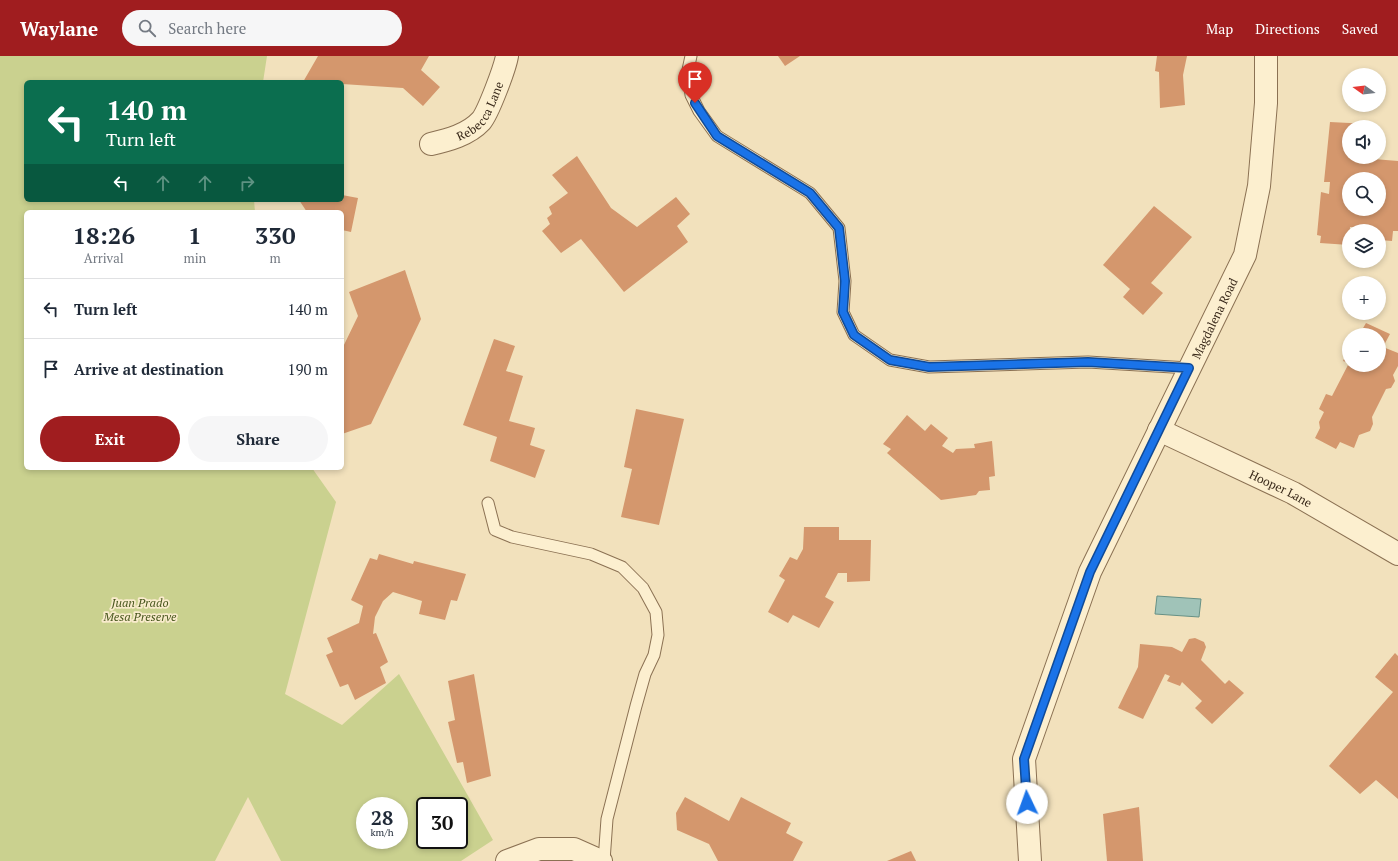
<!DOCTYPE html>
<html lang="en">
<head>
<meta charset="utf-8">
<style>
  :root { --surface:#fff; --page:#f6f6f7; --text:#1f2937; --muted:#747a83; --line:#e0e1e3; --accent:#a01d1f }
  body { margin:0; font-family:"PT Serif",serif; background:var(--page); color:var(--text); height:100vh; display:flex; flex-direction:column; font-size:15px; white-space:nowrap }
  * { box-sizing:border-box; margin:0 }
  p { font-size:13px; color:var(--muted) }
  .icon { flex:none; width:22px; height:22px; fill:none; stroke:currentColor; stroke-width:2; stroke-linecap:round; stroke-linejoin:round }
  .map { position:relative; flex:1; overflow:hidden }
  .sheet { position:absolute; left:24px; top:154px; width:320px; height:260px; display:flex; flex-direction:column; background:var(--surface); border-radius:6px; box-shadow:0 2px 6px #0003 }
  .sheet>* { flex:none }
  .guide { position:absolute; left:24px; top:24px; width:320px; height:122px; border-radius:6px; box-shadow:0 2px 6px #0003; background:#0b6e4f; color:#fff; overflow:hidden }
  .needle { width:26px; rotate:284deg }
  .controls { position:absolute; left:1342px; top:12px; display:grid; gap:8px }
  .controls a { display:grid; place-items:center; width:44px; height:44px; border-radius:50%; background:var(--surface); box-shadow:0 2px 6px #0003; font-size:20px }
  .speed { position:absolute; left:356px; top:741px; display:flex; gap:8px; font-size:20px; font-weight:700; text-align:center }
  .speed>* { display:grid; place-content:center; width:52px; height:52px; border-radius:50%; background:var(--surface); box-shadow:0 2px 6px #0003; line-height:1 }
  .speed small { font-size:10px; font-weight:400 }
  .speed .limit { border:2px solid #111; border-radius:6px; background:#fff; color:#111 }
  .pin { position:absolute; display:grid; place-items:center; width:34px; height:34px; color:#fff; margin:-41px -17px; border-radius:50% 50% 50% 0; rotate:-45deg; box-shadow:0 0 4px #0007 }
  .pin .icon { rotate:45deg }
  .me { position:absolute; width:44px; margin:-22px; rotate:357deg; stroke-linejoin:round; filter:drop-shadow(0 0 3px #0008) }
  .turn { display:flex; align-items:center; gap:14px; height:84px; padding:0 16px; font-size:18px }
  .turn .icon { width:52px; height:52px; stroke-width:2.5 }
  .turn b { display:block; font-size:28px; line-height:34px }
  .lanes { display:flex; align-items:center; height:38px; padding:0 16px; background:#0003; justify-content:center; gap:20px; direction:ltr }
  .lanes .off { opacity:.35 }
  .eta { display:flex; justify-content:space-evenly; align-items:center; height:68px; text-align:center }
  .eta b { font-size:24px; font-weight:700; line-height:28px }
  .cta { display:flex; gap:8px; margin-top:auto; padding:8px 16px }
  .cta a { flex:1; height:46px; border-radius:24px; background:var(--accent); color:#fff; font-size:16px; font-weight:700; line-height:46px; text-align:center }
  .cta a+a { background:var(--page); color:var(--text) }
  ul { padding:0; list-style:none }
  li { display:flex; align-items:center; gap:12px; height:60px; padding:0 16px; border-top:1px solid var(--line) }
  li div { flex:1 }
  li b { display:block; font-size:15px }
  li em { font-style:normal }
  header { display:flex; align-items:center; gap:24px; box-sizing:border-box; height:56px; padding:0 20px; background:var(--accent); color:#fff }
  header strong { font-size:19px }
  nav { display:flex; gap:22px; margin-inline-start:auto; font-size:14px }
  .search { width:280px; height:36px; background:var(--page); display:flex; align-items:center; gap:10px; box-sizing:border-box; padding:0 14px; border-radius:22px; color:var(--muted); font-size:15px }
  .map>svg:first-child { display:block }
</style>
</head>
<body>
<header>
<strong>Waylane</strong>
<div class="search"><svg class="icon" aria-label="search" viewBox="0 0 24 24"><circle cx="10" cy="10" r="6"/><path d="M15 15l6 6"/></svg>Search here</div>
<nav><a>Map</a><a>Directions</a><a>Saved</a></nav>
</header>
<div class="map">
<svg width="1398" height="805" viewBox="0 0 1398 805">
  <rect width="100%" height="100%" fill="#f2e1bc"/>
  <path fill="#cad18f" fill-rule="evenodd" d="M0,0H267L263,26H26V144H254L255,156H26V412H312L336,446L285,638L342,669L399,618L493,784L461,805H281L248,741L215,805H0ZM365,750H399V784H365ZM425,750H459V784H425Z"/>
  <polygon fill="#a0c3b8" stroke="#679186" points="1157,540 1201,543 1199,561 1155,558"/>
  <g fill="#d4976d" fill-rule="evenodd">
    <polygon points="318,0 429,0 421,14 440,31 423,50 403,32 342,28 342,26 303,26"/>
    <polygon points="778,0 800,0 785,10"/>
    <polygon points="1157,0 1187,0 1183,19 1185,49 1160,52 1159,16 1155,15"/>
    <path d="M1330,66L1369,68V71H1349V101L1398,105V175H1393L1392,185L1379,184V175H1373V172L1350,171L1349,189L1320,187L1321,180L1317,179L1321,136L1329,138L1330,126H1324ZM1349,123H1379V153H1349Z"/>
    <polygon points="577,100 611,152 637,171 676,141 690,158 677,170 688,186 624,236 581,183 561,197 542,175 550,168 547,162 552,158 549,151 568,137 552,119"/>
    <polygon points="342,139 358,142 351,176 342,174 342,156 307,156 299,144 342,144"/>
    <polygon points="1154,150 1192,181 1151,227 1163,237 1143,259 1123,241 1130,233 1103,209"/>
    <polygon points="405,214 421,263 371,368 342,378 342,293 358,260 349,236"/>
    <polygon points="1366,267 1390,278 1383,291 1398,297 1398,310 1393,319 1395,325 1391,332 1386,333 1372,361 1373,368 1370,375 1359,379 1354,392 1340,386 1336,393 1315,382 1320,372 1319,366 1324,356 1319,353 1326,338 1332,340 1348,309 1379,309 1379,279 1359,279"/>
    <polygon points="494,283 515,290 506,315 523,320 509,365 535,372 530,389 545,394 535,422 490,405 497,381 463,369"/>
    <polygon points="1349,293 1349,307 1343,305"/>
    <polygon points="636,353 684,363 659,469 621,461 632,413 624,411"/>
    <polygon points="907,359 925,375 931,368 948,382 942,390 953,397 956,393 975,392 974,388 992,385 995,420 989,421 990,434 979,435 976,439 941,444 887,397 891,393 883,388"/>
    <polygon points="804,471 839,471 839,484 871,484 870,525 847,526 847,517 838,517 825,541 834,546 819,572 793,559 788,567 768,556 785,524 779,520 790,501 797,504 803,493"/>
    <polygon points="379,498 413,508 414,505 466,518 457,545 451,544 445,564 419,558 422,545 393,536 383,545 375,561 373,578 376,577 388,606 380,611 386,627 355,644 348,628 340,631 326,599 333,596 327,582 359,567 363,550 351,544 370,502 377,504"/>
    <polygon points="1195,582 1204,586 1206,591 1201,604 1225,628 1229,624 1244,637 1212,668 1195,652 1202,645 1182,626 1180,630 1167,625 1170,620 1165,618 1143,663 1118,652 1138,611 1140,588 1172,591 1182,596 1189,583"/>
    <polygon points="1395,597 1398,600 1398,743 1376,724 1360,738 1329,710 1393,636 1375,621"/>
    <polygon points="474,618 491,720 467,727 463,706 457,707 448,666 455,664 448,625"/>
    <polygon points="685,741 729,765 741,741 791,767 786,777 803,786 793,805 718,805 709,788 677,774 676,757"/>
    <polygon points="1139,751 1143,805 1107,805 1103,758"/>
    <polygon points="911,795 916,805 887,805"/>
  </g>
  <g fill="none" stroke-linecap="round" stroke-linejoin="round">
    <g stroke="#8b7153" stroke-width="13">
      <g id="lane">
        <polyline points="691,0 688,14 691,39 699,55 717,80 810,137 839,172 845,225 843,256 854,279 890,304 929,311 1088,306 1189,312"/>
        <polyline points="488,447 495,474 512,481 591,498 622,511 643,532 656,556 658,579 654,599 645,618 636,650 607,763 604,805"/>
      </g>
    </g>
    <g stroke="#8b7153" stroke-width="24">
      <g id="street">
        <path id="s1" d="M431,88C448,84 468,79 481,65C488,57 505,12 507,0"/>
        <path id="s2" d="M1159,374L1293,437L1398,498"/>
        <polyline points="507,805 539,793 574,793 601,805"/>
        <path id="s3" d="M1030,805L1024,703L1090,516L1245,199L1259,130L1266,47V0"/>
      </g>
    </g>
    <use href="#lane" stroke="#fcefcf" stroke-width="11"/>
    <use href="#street" stroke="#fcefcf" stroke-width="22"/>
  </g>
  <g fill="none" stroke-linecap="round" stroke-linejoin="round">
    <g stroke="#114b97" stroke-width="10">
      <polyline id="route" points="695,47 717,80 810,137 839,172 845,225 843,256 854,279 890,304 929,311 1088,306 1189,312 1090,516 1024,703 1027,747"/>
    </g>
    <use href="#route" stroke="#1a73e8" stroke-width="7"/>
  </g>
  <g text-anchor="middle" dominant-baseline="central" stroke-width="3.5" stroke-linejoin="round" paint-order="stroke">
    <g font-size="12" fill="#39291a" stroke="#f9ebcc">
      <text stroke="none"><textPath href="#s1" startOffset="63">Rebecca Lane</textPath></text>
      <text stroke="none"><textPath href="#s3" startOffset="583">Magdalena Road</textPath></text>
      <text stroke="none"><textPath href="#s2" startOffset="135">Hooper Lane</textPath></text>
    </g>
    <g font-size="12" font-style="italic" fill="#49571e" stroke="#f9ebcc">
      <text x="140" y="546">Juan Prado<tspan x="140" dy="14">Mesa Preserve</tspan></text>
    </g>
  </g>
</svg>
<div class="controls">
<a><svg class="needle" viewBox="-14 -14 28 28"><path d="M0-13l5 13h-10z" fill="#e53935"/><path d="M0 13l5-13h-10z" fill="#747a83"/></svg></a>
<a><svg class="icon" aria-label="sound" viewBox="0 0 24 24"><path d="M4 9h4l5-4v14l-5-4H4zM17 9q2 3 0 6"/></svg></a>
<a><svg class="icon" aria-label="search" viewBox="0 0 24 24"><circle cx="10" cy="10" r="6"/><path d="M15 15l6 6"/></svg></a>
<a><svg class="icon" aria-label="layers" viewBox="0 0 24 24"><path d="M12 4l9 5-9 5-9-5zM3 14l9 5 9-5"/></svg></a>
<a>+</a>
<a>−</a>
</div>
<div class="speed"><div>28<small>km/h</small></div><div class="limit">30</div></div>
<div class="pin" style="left:695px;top:47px;background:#d93025"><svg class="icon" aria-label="arrive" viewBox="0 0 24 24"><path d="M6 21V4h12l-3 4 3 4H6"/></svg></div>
<svg class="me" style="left:1027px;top:747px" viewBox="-20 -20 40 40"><circle r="19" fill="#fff"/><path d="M0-13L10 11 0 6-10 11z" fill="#1a73e8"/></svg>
<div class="guide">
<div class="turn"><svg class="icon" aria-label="left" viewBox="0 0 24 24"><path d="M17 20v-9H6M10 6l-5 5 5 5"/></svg><div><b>140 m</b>Turn left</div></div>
<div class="lanes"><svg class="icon" aria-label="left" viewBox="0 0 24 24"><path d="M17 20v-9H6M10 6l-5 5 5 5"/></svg><svg class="icon off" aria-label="ahead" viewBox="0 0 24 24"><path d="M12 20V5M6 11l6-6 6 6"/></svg><svg class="icon off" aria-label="ahead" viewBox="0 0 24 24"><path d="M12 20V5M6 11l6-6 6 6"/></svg><svg class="icon off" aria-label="right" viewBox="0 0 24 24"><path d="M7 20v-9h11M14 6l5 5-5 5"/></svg></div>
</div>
<section class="sheet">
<div class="eta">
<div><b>18:26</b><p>Arrival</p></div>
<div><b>1</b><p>min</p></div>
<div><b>330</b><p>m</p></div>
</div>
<ul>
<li><svg class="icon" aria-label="left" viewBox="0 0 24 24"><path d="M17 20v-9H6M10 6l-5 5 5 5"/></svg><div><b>Turn left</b></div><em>140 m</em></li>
<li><svg class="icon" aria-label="arrive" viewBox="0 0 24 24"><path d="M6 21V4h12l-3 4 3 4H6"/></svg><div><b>Arrive at destination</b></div><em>190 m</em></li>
</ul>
<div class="cta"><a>Exit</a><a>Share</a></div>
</section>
</div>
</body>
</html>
